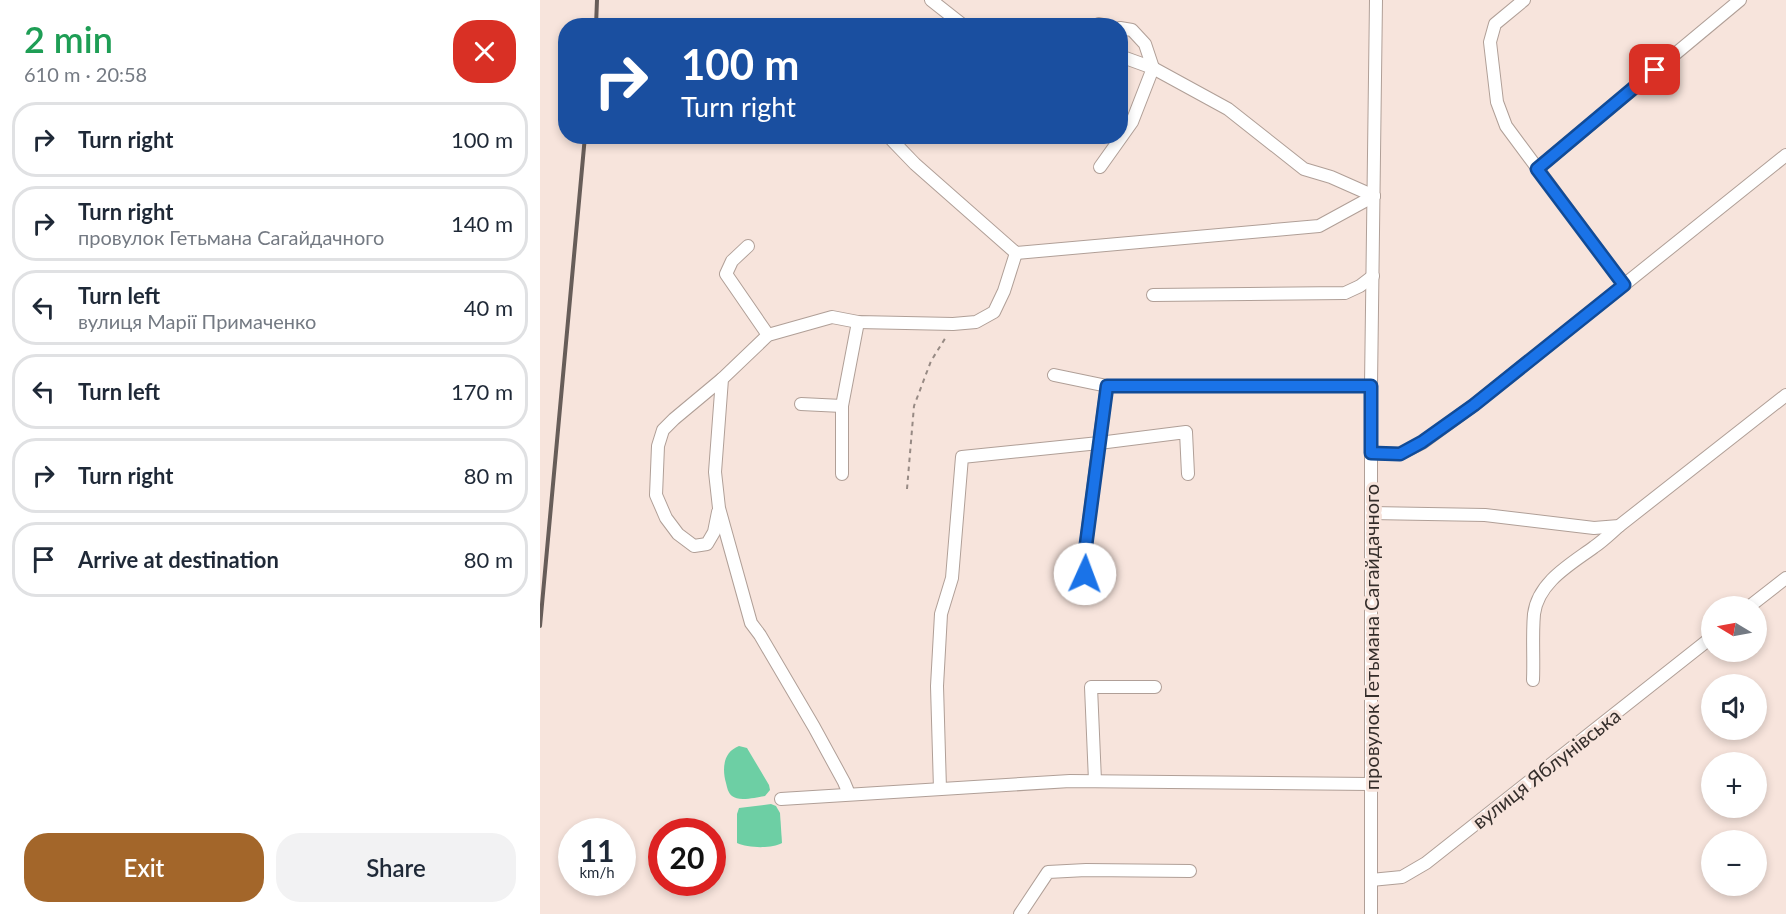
<!DOCTYPE html>
<html lang="en">
<head>
<meta charset="utf-8">
<style>
  :root { --surface:#fff; --page:#f2f2f3; --text:#1f2937; --muted:#747a83; --line:#e0e1e3; --accent:#a3662a }
  body { margin:0; font-family:Lato,sans-serif; background:var(--page); color:var(--text); height:100vh; display:flex; flex-direction:column; font-size:22px; white-space:nowrap }
  * { box-sizing:border-box; margin:0 }
  p { font-size:20px; color:var(--muted) }
  .icon { flex:none; width:33px; height:33px; fill:none; stroke:currentColor; stroke-width:2; stroke-linecap:round; stroke-linejoin:round }
  .map { position:relative; flex:1; overflow:hidden }
  .side { display:flex; flex-direction:column; background:var(--surface); width:540px }
  .side>* { flex:none }
  .banner { position:absolute; left:18px; top:18px; width:570px; height:126px; border-radius:24px; box-shadow:0 3px 9px #0003; background:#1a4fa0; color:#fff; overflow:hidden }
  .needle { width:39px; rotate:280deg }
  .fabs { position:absolute; left:1161px; top:596px; display:grid; gap:12px }
  .fabs a { display:grid; place-items:center; width:66px; height:66px; border-radius:50%; background:var(--surface); box-shadow:0 3px 9px #0003; font-size:30px }
  .speed { position:absolute; left:18px; top:818px; display:flex; gap:12px; font-size:30px; font-weight:700; text-align:center }
  .speed>* { display:grid; place-content:center; width:78px; height:78px; border-radius:50%; background:var(--surface); box-shadow:0 3px 9px #0003; line-height:1 }
  .speed small { font-size:15px; font-weight:400 }
  .speed .limit { border:9px solid #d22; background:#fff; color:#111 }
  .pin { position:absolute; display:grid; place-items:center; width:51px; height:51px; color:#fff; margin:-26px; border-radius:12px; box-shadow:0 3px 9px #0006 }
  .me { position:absolute; width:66px; margin:-33px; rotate:2deg; stroke-linejoin:round; filter:drop-shadow(0 0 4px #0008) }
  .turn { display:flex; align-items:center; gap:21px; height:126px; padding:0 24px; font-size:27px }
  .turn .icon { width:78px; height:78px; stroke-width:2.5 }
  .turn b { display:block; font-size:42px; line-height:51px }
  .round { display:grid; place-items:center; flex:none; width:63px; height:63px; border-radius:24px; background:var(--page) }
  .overview { display:flex; align-items:center; justify-content:space-between; height:102px; padding:0 24px }
  h1 { font-size:36px; font-weight:600; line-height:45px; color:#1e9e55 }
  .button { display:flex; gap:12px; margin-top:auto; padding:12px 24px }
  .button a { flex:1; height:69px; border-radius:24px; background:var(--accent); color:#fff; font-size:24px; font-weight:600; line-height:69px; text-align:center }
  .button a+a { background:var(--page); color:var(--text) }
  ul { padding:0; list-style:none }
  li { display:flex; align-items:center; gap:18px; height:75px; margin:0 12px 9px; padding:0 12px; border:3px solid var(--line); border-radius:24px }
  li div { flex:1 }
  li b { display:block; font-size:22px }
  li em { font-style:normal }
  main { display:flex; flex:1; min-height:0 }
  .map>svg:first-child { display:block }
</style>
</head>
<body>
<main>
<section class="side">
<div class="overview"><div><h1>2 min</h1><p>610 m · 20:58</p></div><a class="round" style="background:#d93025;color:#fff"><svg class="icon" aria-label="close" viewBox="0 0 24 24"><path d="M6 6l12 12M18 6L6 18"/></svg></a></div>
<ul>
<li><svg class="icon" aria-label="right" viewBox="0 0 24 24"><path d="M7 20v-9h11M14 6l5 5-5 5"/></svg><div><b>Turn right</b></div><em>100 m</em></li>
<li><svg class="icon" aria-label="right" viewBox="0 0 24 24"><path d="M7 20v-9h11M14 6l5 5-5 5"/></svg><div><b>Turn right</b><p>провулок Гетьмана Сагайдачного</p></div><em>140 m</em></li>
<li><svg class="icon" aria-label="left" viewBox="0 0 24 24"><path d="M17 20v-9H6M10 6l-5 5 5 5"/></svg><div><b>Turn left</b><p>вулиця Марії Примаченко</p></div><em>40 m</em></li>
<li><svg class="icon" aria-label="left" viewBox="0 0 24 24"><path d="M17 20v-9H6M10 6l-5 5 5 5"/></svg><div><b>Turn left</b></div><em>170 m</em></li>
<li><svg class="icon" aria-label="right" viewBox="0 0 24 24"><path d="M7 20v-9h11M14 6l5 5-5 5"/></svg><div><b>Turn right</b></div><em>80 m</em></li>
<li><svg class="icon" aria-label="arrive" viewBox="0 0 24 24"><path d="M6 21V4h12l-3 4 3 4H6"/></svg><div><b>Arrive at destination</b></div><em>80 m</em></li>
</ul>
<div class="button"><a>Exit</a><a>Share</a></div>
</section>
<div class="map">
<svg width="1246" height="914" viewBox="0 0 1246 914">
  <rect width="100%" height="100%" fill="#f7e4dc"/>
  <g fill="#6dcfa4">
    <path d="M199,746L207,748L229,785L230,790L225,796C217,797 199,802 192,796C188,793 187,787 186,783C182,769 183,752 199,746Z"/>
    <path d="M231,804L236,806L240,813L242,843C231,849 208,848 197,843V814L199,808Z"/>
  </g>
  <g fill="none" stroke-linecap="round" stroke-linejoin="round">
    <g stroke="#b09f97" stroke-width="14">
      <g id="minor">
        <polyline points="391,0 424,26"/>
        <polyline points="984,0 955,24 950,42 957,102 966,126 1084,285"/>
        <polyline points="559,24 568,26"/>
        <polyline points="580,56 613,68 688,109 764,169 791,177 834,196"/>
        <polyline points="348,136 375,164 476,253 779,226 834,196"/>
        <polyline points="560,167 592,122 613,68 605,44 592,30 580,28"/>
        <polyline points="997,169 1200,0"/>
        <polyline points="208,246 192,261 186,274 228,335"/>
        <polyline points="613,295 805,293 820,286 833,276"/>
        <polyline points="514,375 567,386 831,386"/>
        <polyline points="261,404 302,406"/>
        <polyline points="831,453 860,454 882,443 934,405 1246,155"/>
        <polyline points="302,474 302,406 318,322"/>
        <polyline points="178,512 174,532 167,544 154,546 138,534 126,518 116,495 118,446 123,430 134,419 182,379"/>
        <polyline points="831,513 945,515 1054,528 1079,526 1246,395"/>
        <polyline points="545,596 545,552 559,443 646,432 648,474"/>
        <polyline points="1210,606 1246,578"/>
        <path d="M993,680C994,658 992,636 994,614C998,582 1031,564 1054,547C1063,541 1071,533 1079,526"/>
        <polyline points="555,781 551,687 615,687"/>
        <polyline points="400,789 397,686 401,614 412,578 422,457 559,443 567,386"/>
        <polyline points="309,794 304,782 274,727 220,635 211,623 179,508 175,472 182,379 228,335 292,317 318,322 413,324 436,322 454,312 464,291 476,253"/>
        <polyline points="241,799 530,781 830,784"/>
        <polyline points="831,880 862,877 886,863 1172,637"/>
        <polyline points="480,914 508,872 546,870 650,871"/>
        <polyline points="831,914 831,386 836,0"/>
      </g>
    </g>
    <polyline stroke="#978a84" stroke-width="2" stroke-dasharray="4.5 4.5" stroke-linecap="butt" points="367,489 374,406 391,361 406,337"/>
    <use href="#minor" stroke="#fff" stroke-width="12"/>
    <g stroke="#675d59" stroke-width="4">
      <polyline points="56,26 57,0"/>
      <polyline points="0,626 45,136"/>
    </g>
  </g>
  <g fill="none" stroke-linecap="round" stroke-linejoin="round">
    <g stroke="#114b97" stroke-width="15">
      <polyline id="route" points="545,574 545,552 567,386 831,386 831,453 860,454 882,442 934,405 1084,285 997,169 1115,70"/>
    </g>
    <use href="#route" stroke="#1a73e8" stroke-width="10"/>
  </g>
  <g text-anchor="middle" dominant-baseline="central" stroke-width="6" stroke-linejoin="round" paint-order="stroke">
    <g font-size="20" fill="#352e2b" stroke="#f7e4dc">
      <text transform="translate(831 637) rotate(-90)">провулок Гетьмана Сагайдачного</text>
      <text transform="translate(1006 768) rotate(-38)">вулиця Яблунівська</text>
    </g>
  </g>
</svg>
<div class="fabs">
<a><svg class="needle" viewBox="-14 -14 28 28"><path d="M0-13l5 13h-10z" fill="#e53935"/><path d="M0 13l5-13h-10z" fill="#747a83"/></svg></a>
<a><svg class="icon" aria-label="sound" viewBox="0 0 24 24"><path d="M4 9h4l5-4v14l-5-4H4zM17 9q2 3 0 6"/></svg></a>
<a>+</a>
<a>−</a>
</div>
<div class="speed"><div>11<small>km/h</small></div><div class="limit">20</div></div>
<div class="pin" style="left:1115px;top:70px;background:#d93025"><svg class="icon" aria-label="arrive" viewBox="0 0 24 24"><path d="M6 21V4h12l-3 4 3 4H6"/></svg></div>
<svg class="me" style="left:545px;top:574px" viewBox="-20 -20 40 40"><circle r="19" fill="#fff"/><path d="M0-13L10 11 0 6-10 11z" fill="#1a73e8"/></svg>
<div class="banner">
<div class="turn"><svg class="icon" aria-label="right" viewBox="0 0 24 24"><path d="M7 20v-9h11M14 6l5 5-5 5"/></svg><div><b>100 m</b>Turn right</div></div>
</div>
</div>
</main>
</body>
</html>
